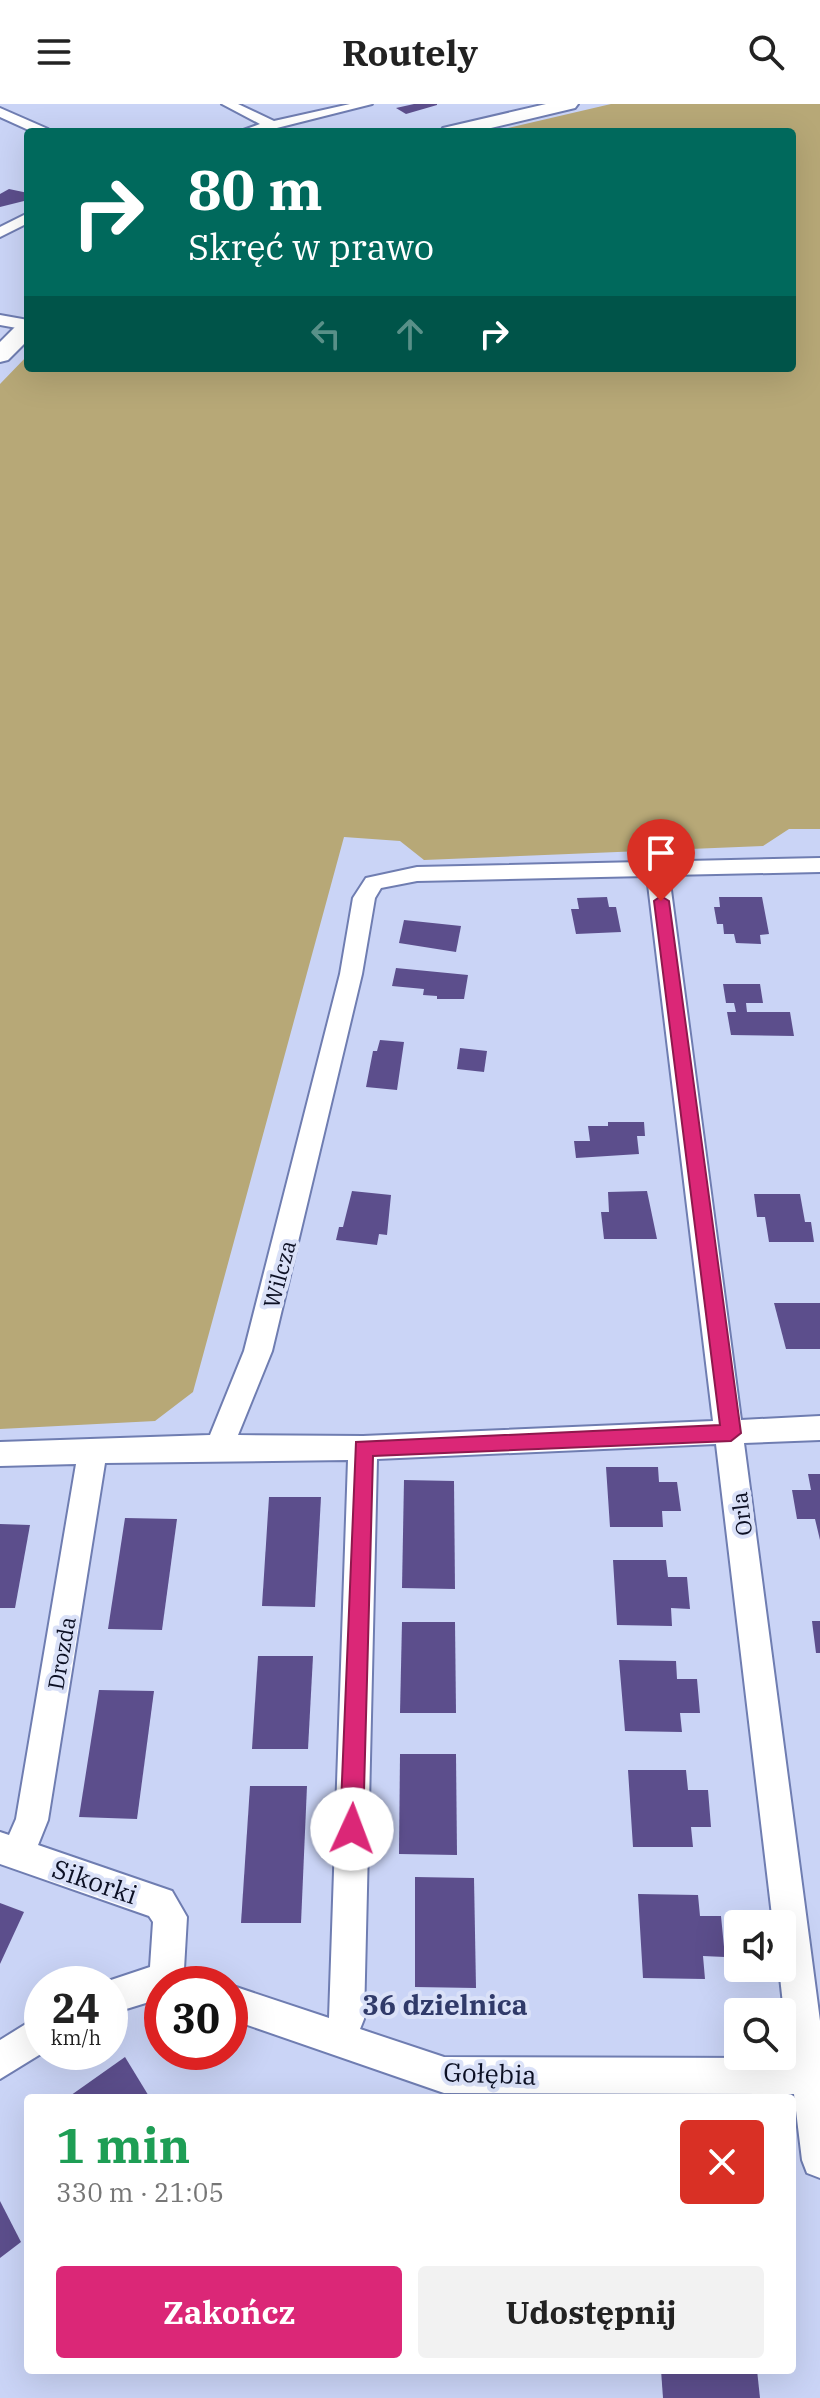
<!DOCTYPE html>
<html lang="pl">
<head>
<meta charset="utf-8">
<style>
  :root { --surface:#fff; --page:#f2f2f2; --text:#222; --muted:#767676; --accent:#db2777 }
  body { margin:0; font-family:"IBM Plex Serif",serif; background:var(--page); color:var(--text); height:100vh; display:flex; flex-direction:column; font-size:30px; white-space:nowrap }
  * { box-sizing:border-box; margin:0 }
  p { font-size:26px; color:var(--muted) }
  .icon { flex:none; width:44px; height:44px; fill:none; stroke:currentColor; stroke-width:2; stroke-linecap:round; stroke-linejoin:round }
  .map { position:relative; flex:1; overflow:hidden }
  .panel { position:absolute; left:24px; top:1990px; width:772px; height:280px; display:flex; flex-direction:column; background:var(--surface); border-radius:8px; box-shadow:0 8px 32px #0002 }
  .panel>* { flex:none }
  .top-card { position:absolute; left:24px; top:24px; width:772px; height:244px; border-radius:8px; box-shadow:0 8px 32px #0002; background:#00695c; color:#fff; overflow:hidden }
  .fabs { position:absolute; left:724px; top:1806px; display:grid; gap:16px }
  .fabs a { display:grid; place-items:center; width:72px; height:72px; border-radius:8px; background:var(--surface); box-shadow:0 8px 32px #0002; font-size:40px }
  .speed { position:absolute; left:24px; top:1862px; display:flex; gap:16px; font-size:40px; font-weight:700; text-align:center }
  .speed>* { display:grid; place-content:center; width:104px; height:104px; border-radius:50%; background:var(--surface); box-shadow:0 8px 32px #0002; line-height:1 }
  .speed small { font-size:20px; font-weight:400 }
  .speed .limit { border:12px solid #d22; background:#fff; color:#111 }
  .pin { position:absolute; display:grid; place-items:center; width:68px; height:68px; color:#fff; margin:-82px -34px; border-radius:50% 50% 50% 0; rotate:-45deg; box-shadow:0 0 8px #0007 }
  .pin .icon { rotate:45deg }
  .me { position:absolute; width:88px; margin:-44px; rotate:2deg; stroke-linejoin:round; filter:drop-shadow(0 0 6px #0008) }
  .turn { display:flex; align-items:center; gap:28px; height:168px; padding:0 32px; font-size:36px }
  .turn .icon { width:104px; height:104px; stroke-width:2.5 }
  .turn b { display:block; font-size:56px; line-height:68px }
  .lanes { display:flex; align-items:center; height:76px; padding:0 32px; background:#0003; justify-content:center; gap:40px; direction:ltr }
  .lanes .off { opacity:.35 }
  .round { display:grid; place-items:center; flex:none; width:84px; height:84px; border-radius:8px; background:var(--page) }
  .overview { display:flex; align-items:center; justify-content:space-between; height:136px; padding:0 32px }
  h1 { font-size:48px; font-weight:700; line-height:60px; color:#1e9e55 }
  .action { display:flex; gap:16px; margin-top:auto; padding:16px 32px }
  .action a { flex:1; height:92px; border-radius:8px; background:var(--accent); color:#fff; font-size:32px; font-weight:700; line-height:92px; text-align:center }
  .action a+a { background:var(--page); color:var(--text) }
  header { display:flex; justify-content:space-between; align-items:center; height:104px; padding:0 32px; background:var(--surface); font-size:36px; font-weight:700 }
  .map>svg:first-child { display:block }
</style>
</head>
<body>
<header><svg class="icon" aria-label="menu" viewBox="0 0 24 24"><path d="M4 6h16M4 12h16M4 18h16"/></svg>Routely<svg class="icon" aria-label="search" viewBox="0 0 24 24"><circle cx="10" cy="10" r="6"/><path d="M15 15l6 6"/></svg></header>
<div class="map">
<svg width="820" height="2294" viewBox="0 0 820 2294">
  <rect width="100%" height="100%" fill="#cad4f6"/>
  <polygon fill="#b7a877" points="611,0 820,0 820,725 789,725 763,742 424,756 400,737 344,733 193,1288 155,1317 0,1325 0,280 28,251 28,264 792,264 792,28 491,28"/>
  <g fill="#5c4e8c">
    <polygon points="414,0 437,0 437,1 406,10 396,4"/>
    <polygon points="9,85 28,89 28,96 0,103 0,90"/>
    <polygon points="607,793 609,803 616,803 621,828 576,830 571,805 579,805 577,794"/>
    <polygon points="719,793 762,793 769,830 760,831 761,840 736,839 734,830 724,830 723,820 717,820 714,803 720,803"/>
    <polygon points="404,816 461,822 456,848 399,839"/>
    <polygon points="396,864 468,871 464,895 437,895 437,892 423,891 424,885 392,882"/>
    <polygon points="723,880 760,880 763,899 746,899 747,908 790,908 794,932 731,931 727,908 736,908 734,899 726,899"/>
    <polygon points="380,936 404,938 397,986 366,983 373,947 377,947"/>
    <polygon points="460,944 487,947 484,968 457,965"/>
    <polygon points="608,1018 644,1018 645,1032 637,1032 639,1050 576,1054 574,1037 590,1037 588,1022 608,1022"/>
    <polygon points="352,1087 391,1091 387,1131 379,1130 377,1141 336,1136 339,1123 343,1123"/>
    <polygon points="647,1087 657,1135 604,1135 601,1108 609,1108 608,1088"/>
    <polygon points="754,1090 800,1090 805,1118 811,1118 814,1138 769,1138 765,1113 757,1113"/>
    <polygon points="774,1199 820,1199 820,1245 786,1245"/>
    <polygon points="606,1363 658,1363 659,1378 677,1378 681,1407 662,1407 663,1423 610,1423"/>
    <polygon points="808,1370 820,1370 820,1436 815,1415 797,1415 792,1386 811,1386"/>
    <polygon points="404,1376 454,1377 455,1485 402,1484"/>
    <polygon points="269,1393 321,1393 315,1503 262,1502"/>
    <polygon points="125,1414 177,1415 162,1526 108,1525"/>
    <polygon points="0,1420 30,1421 15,1504 0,1504"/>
    <polygon points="613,1456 666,1456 668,1473 687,1473 690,1505 671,1504 672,1522 617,1521"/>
    <polygon points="812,1517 820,1517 820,1549 816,1549"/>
    <polygon points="402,1518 455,1518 456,1609 400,1609"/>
    <polygon points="258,1552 313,1552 308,1645 252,1645"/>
    <polygon points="619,1556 676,1557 677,1575 697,1575 700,1609 680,1609 682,1628 625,1627"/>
    <polygon points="99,1586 154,1587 137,1715 79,1713"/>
    <polygon points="400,1650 456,1650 457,1751 399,1750"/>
    <polygon points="628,1666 686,1666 688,1686 708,1686 711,1723 691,1723 693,1743 633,1743"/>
    <polygon points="250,1682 307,1682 301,1819 241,1819"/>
    <polygon points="415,1773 474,1774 476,1884 415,1883"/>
    <polygon points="638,1790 698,1791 700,1812 721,1812 725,1853 703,1852 705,1875 643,1874"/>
    <polygon points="0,1799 24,1808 0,1860"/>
    <polygon points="125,1953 150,1994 67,1994"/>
    <polygon points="0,2097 21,2138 0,2154"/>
    <polygon points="661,2266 757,2266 760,2294 663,2294"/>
  </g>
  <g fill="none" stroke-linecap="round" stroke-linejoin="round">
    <g stroke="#6f7db1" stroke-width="4">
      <g id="minor">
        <polygon points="222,0 238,0 274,17 350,0 372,0 261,28 238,28 260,20"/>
        <polygon points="0,4 48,25 49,28 33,28 0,13"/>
        <polygon points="28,109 28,119 0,133 0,123"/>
        <polygon points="0,211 28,216 28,226 0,221"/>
        <path d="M820,754V768L669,771L741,1316L820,1312V1336L744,1339L820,1917V2074L807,2069L802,2056L794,1990L444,1989L230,1915V1881L329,1914L348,1356L105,1359L48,1716L38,1741L172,1787L187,1813L184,1865L191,1868L196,1880H162V1894L110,1910V1880H99L150,1863L153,1818L149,1812L0,1760V1728L9,1731L16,1715L76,1360L0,1362V1338L210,1331L244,1247L340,870L353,794L366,774L417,763ZM647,772L713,1317L363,1332L238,1331L272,1247L362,870L375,794L381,784L417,777ZM716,1340L773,1820H782V1864H779L789,1954L444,1953L360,1925L364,1915L377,1355Z"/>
        <polygon points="42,1910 44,1948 0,1975 0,1936"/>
      </g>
    </g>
    <g stroke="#6f7db1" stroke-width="4">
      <g id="secondary">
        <polygon points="546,0 578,0 575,4 474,28 441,28 443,24"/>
        <polygon points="28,216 28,236 8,256 0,258 0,238 20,218"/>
      </g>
    </g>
    <use href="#minor" fill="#fff" fill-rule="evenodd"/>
    <use href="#secondary" fill="#fff" fill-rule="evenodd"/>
  </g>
  <polygon fill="#db2777" stroke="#8e194d" stroke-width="2" points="661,792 669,797 741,1329 731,1337 373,1352 363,1725 360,1733 352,1736 343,1733 340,1725 356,1338 720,1321 654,797"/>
  <g text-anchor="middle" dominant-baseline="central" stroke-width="8" stroke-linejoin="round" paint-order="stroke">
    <g font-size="22" fill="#0c1024" stroke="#dae1f8">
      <text transform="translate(279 1170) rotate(-75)">Wilcza</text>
      <text transform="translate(741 1410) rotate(-97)">Orla</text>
      <text transform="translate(61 1549) rotate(-80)">Drozda</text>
    </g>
    <g font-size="26" fill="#0c1024" stroke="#dae1f8">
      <text transform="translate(95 1777) rotate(19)">Sikorki</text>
      <text transform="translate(490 1969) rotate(2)">Gołębia</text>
    </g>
    <g font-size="28" font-weight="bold" fill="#303a69" stroke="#dae1f8">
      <text x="445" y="1900">36 dzielnica</text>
    </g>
  </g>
</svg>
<div class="fabs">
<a><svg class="icon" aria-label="sound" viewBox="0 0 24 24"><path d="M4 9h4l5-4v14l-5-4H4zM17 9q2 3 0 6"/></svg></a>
<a><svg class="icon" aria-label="search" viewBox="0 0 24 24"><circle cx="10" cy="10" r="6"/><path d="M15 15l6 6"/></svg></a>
</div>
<div class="speed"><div>24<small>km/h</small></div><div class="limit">30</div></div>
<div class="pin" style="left:661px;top:797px;background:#d93025"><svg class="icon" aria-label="arrive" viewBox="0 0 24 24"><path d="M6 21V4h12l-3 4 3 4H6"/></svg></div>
<svg class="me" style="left:352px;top:1725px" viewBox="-20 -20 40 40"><circle r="19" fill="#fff"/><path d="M0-13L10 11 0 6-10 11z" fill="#db2777"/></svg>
<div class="top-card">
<div class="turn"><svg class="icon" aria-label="right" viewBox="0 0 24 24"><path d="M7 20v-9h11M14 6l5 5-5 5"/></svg><div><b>80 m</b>Skręć w prawo</div></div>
<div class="lanes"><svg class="icon off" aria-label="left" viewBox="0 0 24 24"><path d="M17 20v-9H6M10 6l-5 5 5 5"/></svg><svg class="icon off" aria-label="ahead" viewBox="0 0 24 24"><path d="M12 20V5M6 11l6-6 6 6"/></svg><svg class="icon" aria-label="right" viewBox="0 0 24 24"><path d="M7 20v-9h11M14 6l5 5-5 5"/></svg></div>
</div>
<section class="panel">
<div class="overview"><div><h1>1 min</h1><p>330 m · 21:05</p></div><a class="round" style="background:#d93025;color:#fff"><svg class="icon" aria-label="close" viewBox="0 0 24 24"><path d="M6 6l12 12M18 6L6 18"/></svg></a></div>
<div class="action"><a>Zakończ</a><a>Udostępnij</a></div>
</section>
</div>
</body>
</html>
